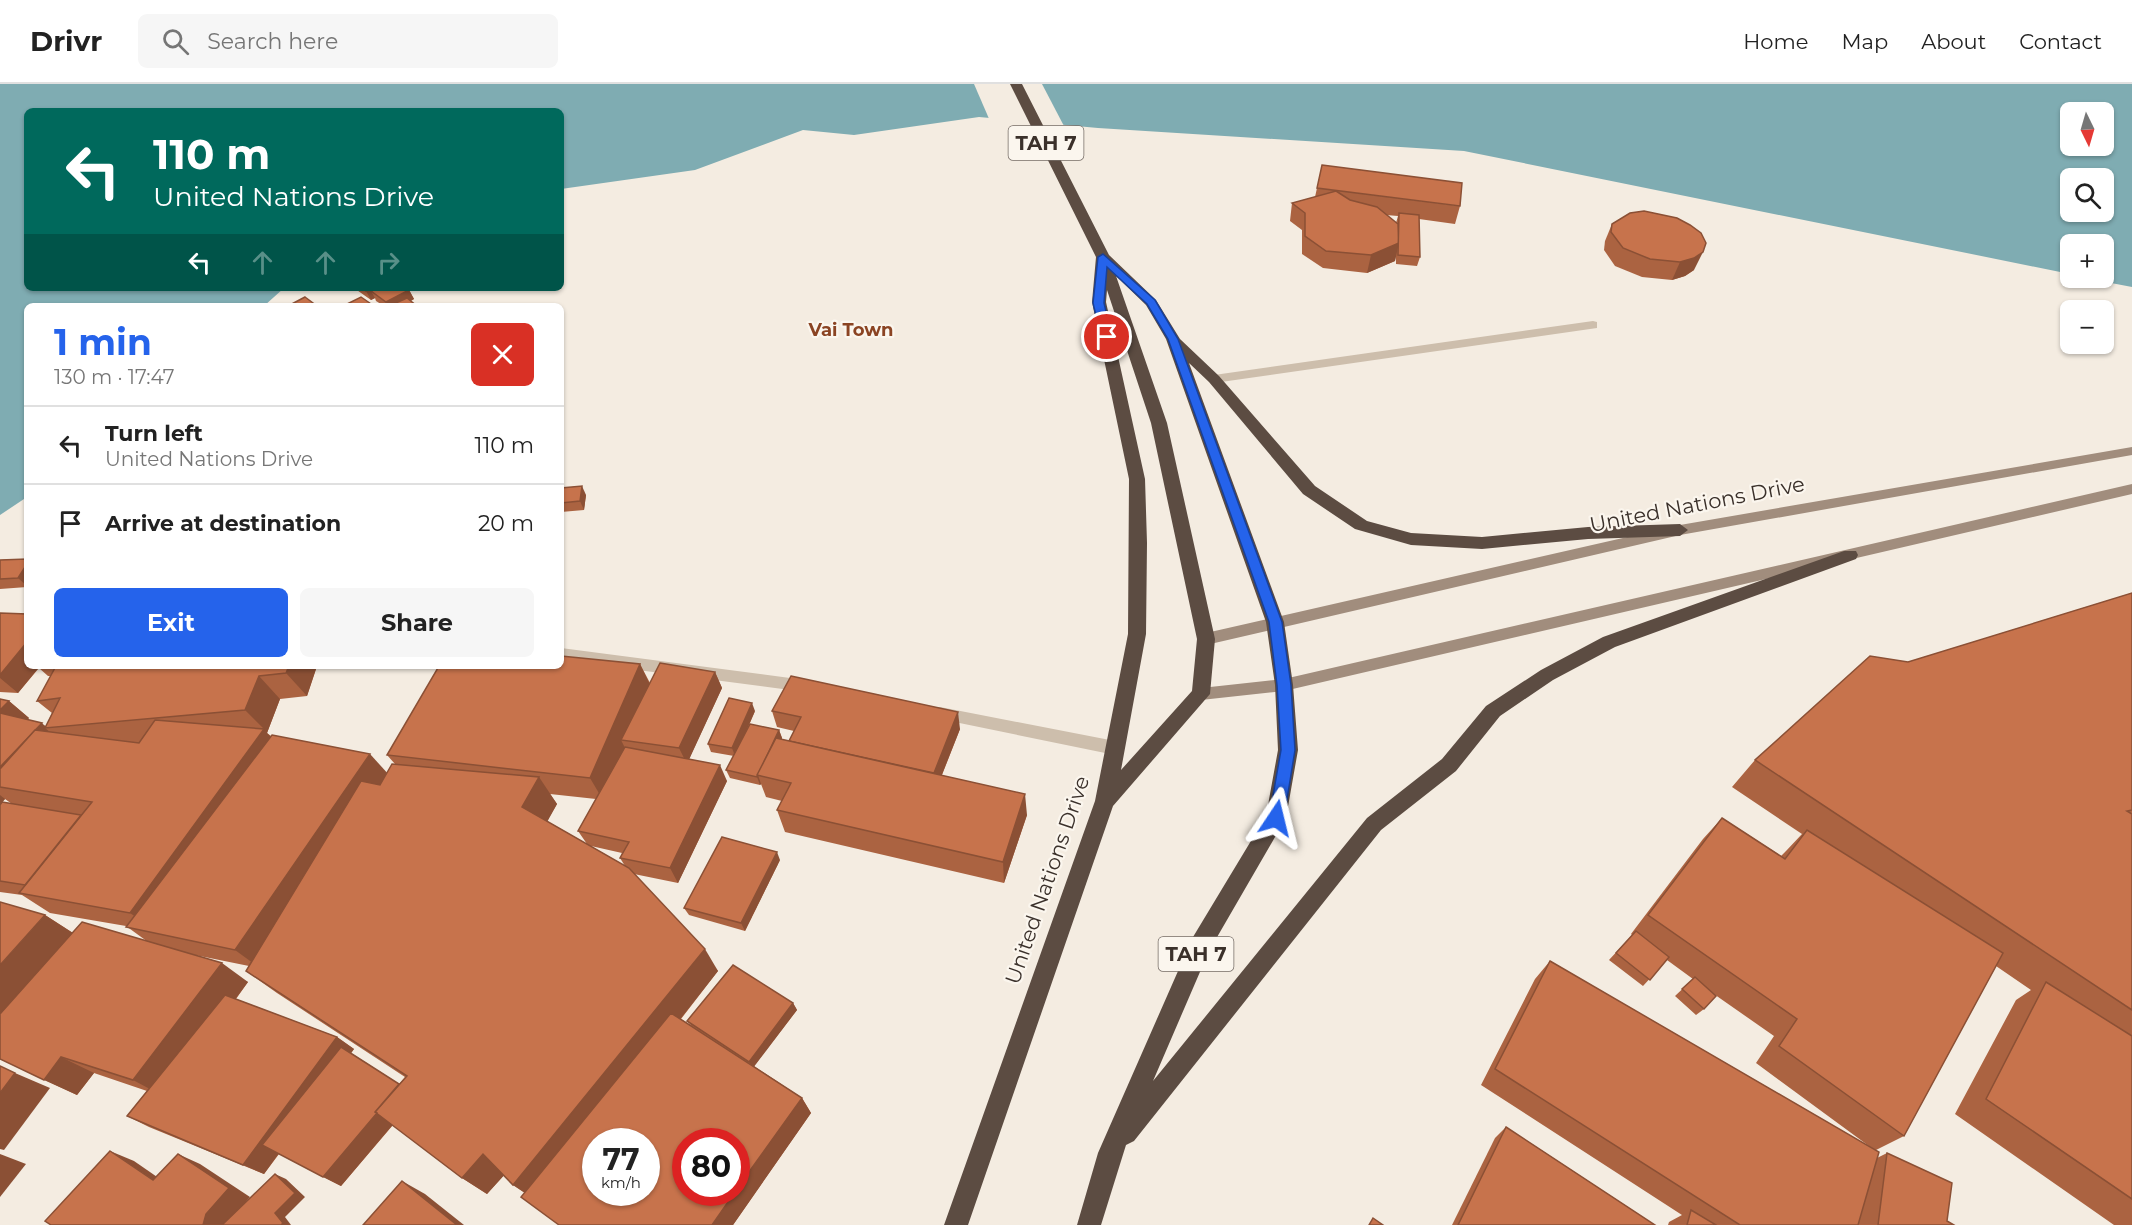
<!DOCTYPE html>
<html lang="en">
<head>
<meta charset="utf-8">
<style>
  :root { --surface:#fff; --page:#f6f6f6; --text:#222; --muted:#767676; --line:#e0e0e0; --accent:#2563eb }
  body { margin:0; font-family:Montserrat,sans-serif; background:var(--page); color:var(--text); height:100vh; display:flex; flex-direction:column; font-size:22px; white-space:nowrap }
  * { box-sizing:border-box; margin:0 }
  p { font-size:20px; color:var(--muted) }
  .icon { flex:none; width:33px; height:33px; fill:none; stroke:currentColor; stroke-width:2; stroke-linecap:round; stroke-linejoin:round }
  .map { position:relative; flex:1; overflow:hidden }
  .sheet { position:absolute; left:24px; top:219px; width:540px; height:366px; display:flex; flex-direction:column; background:var(--surface); border-radius:9px; box-shadow:0 2px 4px #0004 }
  .sheet>* { flex:none }
  .banner { position:absolute; left:24px; top:24px; width:540px; height:183px; border-radius:9px; box-shadow:0 2px 4px #0004; background:#00695c; color:#fff; overflow:hidden }
  .needle { width:39px; rotate:175deg }
  .fabs { position:absolute; left:2060px; top:18px; display:grid; gap:12px }
  .fabs a { display:grid; place-items:center; width:54px; height:54px; border-radius:9px; background:var(--surface); box-shadow:0 2px 4px #0004; font-size:30px }
  .speed { position:absolute; left:582px; top:1044px; display:flex; gap:12px; font-size:30px; font-weight:700; text-align:center }
  .speed>* { display:grid; place-content:center; width:78px; height:78px; border-radius:50%; background:var(--surface); box-shadow:0 2px 4px #0004; line-height:1 }
  .speed small { font-size:15px; font-weight:400 }
  .speed .limit { border:9px solid #d22; background:#fff; color:#111 }
  .pin { position:absolute; display:grid; place-items:center; width:51px; height:51px; color:#fff; margin:-26px; border:3px solid #fff; border-radius:50%; box-shadow:0 2px 6px #0007 }
  .me { position:absolute; width:66px; margin:-33px; rotate:10deg; stroke-linejoin:round; filter:drop-shadow(0 0 4px #0008) }
  .turn { display:flex; align-items:center; gap:21px; height:126px; padding:0 30px; font-size:27px }
  .turn .icon { width:78px; height:78px; stroke-width:2.5 }
  .turn b { display:block; font-size:42px; line-height:51px }
  .lanes { display:flex; align-items:center; height:57px; padding:0 30px; background:#0003; justify-content:center; gap:30px; direction:ltr }
  .lanes .off { opacity:.35 }
  .round { display:grid; place-items:center; flex:none; width:63px; height:63px; border-radius:9px; background:var(--page) }
  .overview { display:flex; align-items:center; justify-content:space-between; height:102px; padding:0 30px }
  h1 { font-size:36px; font-weight:700; line-height:45px; color:var(--accent) }
  .primary-button { display:flex; gap:12px; margin-top:auto; padding:12px 30px }
  .primary-button a { flex:1; height:69px; border-radius:9px; background:var(--accent); color:#fff; font-size:24px; font-weight:700; line-height:69px; text-align:center }
  .primary-button a+a { background:var(--page); color:var(--text) }
  ul { padding:0; list-style:none }
  li { display:flex; align-items:center; gap:18px; height:78px; padding:0 30px; border-top:2px solid var(--line) }
  li div { flex:1 }
  li b { display:block; font-size:22px }
  li em { font-style:normal }
  header { display:flex; align-items:center; gap:36px; box-sizing:border-box; height:84px; padding:0 30px; background:var(--surface); border-bottom:2px solid var(--line) }
  header strong { font-size:28px }
  nav { display:flex; gap:33px; margin-inline-start:auto; font-size:21px }
  .search { width:420px; height:54px; background:var(--page); display:flex; align-items:center; gap:15px; box-sizing:border-box; padding:0 21px; border-radius:9px; color:var(--muted); font-size:22px }
  .map>svg:first-child { display:block }
</style>
</head>
<body>
<header>
<strong>Drivr</strong>
<div class="search"><svg class="icon" aria-label="search" viewBox="0 0 24 24"><circle cx="10" cy="10" r="6"/><path d="M15 15l6 6"/></svg>Search here</div>
<nav><a>Home</a><a>Map</a><a>About</a><a>Contact</a></nav>
</header>
<div class="map">
<svg width="2132" height="1141" viewBox="0 0 2132 1141">
  <rect width="100%" height="100%" fill="#f4ece1"/>
  <path fill="#7facb2" fill-rule="evenodd" d="M0,0H2132V203L2085,194H2103V160H2070V190L1464,67L1098,44L979,33L854,51L803,46L695,86L561,105V27H27V204H284L264,222H27V413L0,431ZM2070,28H2103V62H2070ZM2070,94H2103V128H2070Z"/>
  <polygon fill="#f4ece1" points="974,0 1042,0 1065,44 990,37"/>
  <g fill="none" stroke-linecap="round" stroke-linejoin="round">
    <polygon fill="#cdbeac" fill-rule="evenodd" points="1593,237 1597,238 1597,244 1214,299 1208,295 1214,291"/>
    <g fill="#cdbeac" fill-rule="evenodd">
      <polygon points="561,564 805,596 810,598 813,602 810,606 805,608 561,576"/>
      <polygon points="940,623 1115,657 1121,659 1123,664 1121,669 1115,671 940,635 934,634 932,629 934,624"/>
    </g>
    <g fill="#a18d7d" fill-rule="evenodd">
      <polygon points="2132,363 2132,371 1680,451 1206,561 1201,559 1199,555 1201,551 1206,549 1680,441"/>
      <polygon points="2132,400 2132,410 1284,607 1201,616 1196,614 1193,610 1196,606 1201,604 1284,595"/>
    </g>
    <path fill="#5c4c42" fill-rule="evenodd" d="M1010,0H1022L1109,171L1156,216L1180,255L1219,292L1315,402L1367,437L1411,449L1482,453L1588,443L1680,440L1688,446L1680,452L1588,455L1482,465L1411,461L1355,445L1303,410L1209,298L1189,279L1284,538L1293,601L1298,666L1286,734L1209,867L1153,997L1367,734L1442,675L1486,622L1541,586L1603,553L1844,467H1856L1858,471L1856,475L1615,563L1553,596L1500,632L1456,687L1381,746L1134,1057L1126,1061L1101,1141H1077L1098,1069L1193,853L1266,732L1278,666L1275,601L1266,538L1166,255L1146,221L1116,192L1167,339L1215,555L1210,610L1113,722L968,1141H944L1095,717L1128,550L1129,395L1092,218L1096,173ZM1107,206L1151,339L1197,555L1192,607L1121,686L1146,550L1147,459L1145,395L1106,218Z"/>
  </g>
  <g fill="#ab6341" fill-rule="evenodd">
    <path d="M1317,104L1460,122L1455,140L1419,135L1420,173L1417,182L1396,180V171L1395,177L1367,189L1323,184L1302,170V146L1290,137L1292,119L1315,113ZM1386,131L1398,132L1396,139Z"/>
    <polygon points="1612,140 1694,186 1685,192 1672,196 1642,193 1615,182 1604,166 1605,157"/>
    <polygon points="354,204 407,204 409,206 414,215 411,217 417,222 384,222 376,217 375,214 371,216"/>
    <polygon points="561,404 586,411 584,426 561,428"/>
    <polygon points="27,475 27,503 0,505 0,476"/>
    <polygon points="2132,509 2132,1141 2114,1141 1955,1030 2016,916 2031,906 1996,882 1904,1052 1876,1066 1877,1074 1887,1069 1947,1137 1954,1141 1858,1141 1859,1137 1858,1141 1668,1141 1669,1138 1682,1131 1481,1001 1535,895 1550,877 1873,1065 1756,979 1774,952 1711,908 1704,925 1696,931 1675,912 1693,895 1667,876 1643,902 1609,876 1632,851 1631,850 1703,755 1722,734 1781,772 1786,767 1802,750 1732,703 1755,676 1908,578"/>
    <path d="M0,529L27,582H317L307,612L280,615L267,649L271,652L387,689L395,680L387,671L640,580L650,599L715,588L722,604L689,675L727,697L678,799L634,790L718,887L681,935L691,941L687,937L793,919L797,926L754,982L802,1014L811,1029L733,1141H559L525,1109L513,1101L504,1091L487,1110L462,1094L393,1041L341,1102L279,1070L264,1090L149,1043L127,1032L147,1007L94,989L77,1011L0,975L45,831L73,849L148,858L126,842L50,829L22,811L0,808V615L9,617L29,634L27,636L46,642L52,629L37,617L51,592H48L39,584L18,609L0,608ZM550,710L596,715L578,747L587,760L547,737L557,720ZM5,715L12,720L2,718ZM591,762L622,769L620,774L625,782ZM185,869L249,882L246,887L277,909L405,993L399,1000L351,969L354,965L337,953L236,915L248,898Z"/>
    <polygon points="755,627 747,646 779,646 782,654 782,656 789,657 794,647 777,643 772,627 960,645 942,691 1027,731 1004,799 785,748 777,726 782,717 766,713 761,700 760,701 730,694 726,686 734,672 711,668 708,660"/>
    <polygon points="780,776 745,847 689,831 684,824"/>
    <polygon points="1506,1043 1655,1141 1452,1141 1495,1054"/>
  </g>
  <g fill="#8b5035">
    <polygon points="1399,159 1395,177 1367,189 1371,171"/>
    <polygon points="1703,168 1694,186 1685,192 1672,196 1680,178"/>
    <polygon points="371,204 396,204 371,207 375,214 371,216 366,207"/>
    <polygon points="409,206 414,215 400,222 388,222 386,218"/>
    <polygon points="582,402 586,411 584,426 580,417"/>
    <polygon points="27,480 27,502 18,494"/>
    <polygon points="27,558 27,582 40,582 18,609 0,594 0,591"/>
    <polygon points="640,580 651,603 621,656 625,664 603,716 590,694"/>
    <polygon points="289,582 317,582 307,612 286,589"/>
    <polygon points="715,588 722,604 687,680 679,664"/>
    <polygon points="259,592 280,615 267,649 286,668 158,848 130,829 264,645 245,626"/>
    <polygon points="9,617 29,634 18,645 0,631 0,626"/>
    <polygon points="752,619 755,627 735,672 732,664"/>
    <polygon points="958,628 960,645 935,708 933,692"/>
    <polygon points="42,639 47,644 45,644 61,657 0,703 0,683"/>
    <polygon points="779,646 782,654 764,693 758,691"/>
    <polygon points="370,670 390,692 261,885 235,866"/>
    <polygon points="720,681 727,697 678,799 670,784"/>
    <polygon points="758,691 761,700 760,701 757,693"/>
    <polygon points="539,693 557,720 541,749 522,723"/>
    <polygon points="1025,710 1027,731 1004,799 1003,778"/>
    <polygon points="0,711 5,715 0,721"/>
    <polygon points="777,768 780,776 745,847 741,839"/>
    <polygon points="45,831 76,851 0,938 0,881"/>
    <polygon points="705,865 718,887 537,1117 513,1101"/>
    <polygon points="222,879 248,898 163,1012 133,996"/>
    <polygon points="793,919 797,926 753,984 749,978"/>
    <polygon points="337,953 354,965 264,1090 243,1081"/>
    <polygon points="61,973 94,989 77,1011 44,996"/>
    <polygon points="15,989 50,1004 4,1066 0,1065 0,1009"/>
    <polygon points="401,1001 417,1012 341,1102 323,1093"/>
    <polygon points="802,1014 811,1029 733,1141 712,1141 735,1108 736,1108 736,1106"/>
    <polygon points="110,1067 134,1077 176,1106 153,1096"/>
    <polygon points="0,1070 26,1080 0,1113"/>
    <polygon points="178,1070 200,1080 250,1113 228,1139 227,1141 203,1141"/>
    <polygon points="483,1070 508,1087 487,1110 462,1094"/>
    <polygon points="275,1090 286,1095 305,1113 285,1133 291,1141 281,1141 275,1129"/>
    <polygon points="402,1097 425,1110 464,1141 457,1141"/>
  </g>
  <g fill="#c7734c" stroke="#8b5035" stroke-width="1.5" fill-rule="evenodd">
    <polygon points="1322,81 1462,99 1460,122 1317,104"/>
    <polygon points="1336,107 1350,116 1377,123 1398,140 1399,159 1371,171 1326,167 1305,152 1305,129 1292,119"/>
    <polygon points="1644,127 1677,134 1690,141 1701,149 1706,159 1703,168 1694,174 1680,178 1650,175 1623,164 1611,148 1612,140 1630,129"/>
    <polygon points="1399,129 1419,131 1420,173 1398,171"/>
    <polygon points="362,204 371,204 366,207"/>
    <polygon points="378,204 407,204 409,206 386,218 371,207"/>
    <polygon points="305,213 317,222 288,222"/>
    <polygon points="361,213 374,222 343,222"/>
    <polygon points="407,214 417,222 389,222"/>
    <polygon points="582,402 580,417 561,419 561,404"/>
    <polygon points="27,475 27,480 18,494 0,495 0,476"/>
    <polygon points="2132,509 2132,726 2127,727 2132,730 2132,926 1755,676 1870,572 1908,578"/>
    <polygon points="0,529 27,530 27,558 0,591"/>
    <polygon points="561,572 640,580 590,694 387,671 439,582 561,582"/>
    <polygon points="660,579 715,588 679,664 621,656"/>
    <polygon points="39,582 56,582 55,584 38,583"/>
    <polygon points="56,582 289,582 286,589 259,592 245,626 45,644 60,614 37,617"/>
    <polygon points="791,592 958,628 934,689 789,657 801,633 772,627"/>
    <polygon points="729,614 752,619 732,664 708,660"/>
    <polygon points="0,615 9,617 0,626"/>
    <polygon points="0,629 42,639 0,683"/>
    <polygon points="155,636 264,645 130,829 19,809 92,718 0,703 0,685 35,646 139,659"/>
    <polygon points="750,640 779,646 757,693 726,686"/>
    <polygon points="272,651 370,670 235,866 126,843"/>
    <polygon points="776,654 1025,710 1003,778 777,726 791,699 757,691"/>
    <polygon points="625,663 720,681 670,784 620,774 629,758 578,747"/>
    <polygon points="392,680 539,693 522,723 629,784 705,865 513,1101 483,1070 462,1094 375,1028 407,992 246,887 361,697 380,701"/>
    <polygon points="2,718 81,731 25,801 0,797 0,721"/>
    <polygon points="1722,734 1785,775 1807,746 2003,869 1904,1052 1779,962 1797,935 1648,831"/>
    <polygon points="722,753 777,768 741,839 684,824"/>
    <polygon points="0,818 45,831 0,881"/>
    <polygon points="82,838 222,879 133,996 61,973 44,996 0,975 0,930"/>
    <polygon points="1636,847 1669,873 1650,896 1616,869"/>
    <polygon points="1550,877 1879,1068 1858,1141 1740,1141 1495,985"/>
    <polygon points="733,881 793,919 749,978 687,937"/>
    <polygon points="1695,893 1716,912 1704,925 1682,905"/>
    <polygon points="2046,898 2132,952 2132,1115 1986,1015"/>
    <polygon points="225,911 337,953 243,1081 127,1032"/>
    <path d="M671,929L802,1014L736,1106V1058H686V1108H735L712,1141H559L521,1113ZM596,1058H646V1108H596Z"/>
    <polygon points="341,963 399,1000 375,1028 377,1029 323,1093 262,1061"/>
    <polygon points="0,982 15,989 0,1009"/>
    <polygon points="1506,1043 1655,1141 1458,1141"/>
    <polygon points="110,1067 153,1096 178,1070 229,1104 206,1130 203,1141 51,1141 45,1137"/>
    <polygon points="1887,1069 1952,1099 1947,1137 1954,1141 1878,1141"/>
    <polygon points="275,1090 295,1109 275,1129 283,1139 281,1141 222,1141"/>
    <polygon points="402,1097 457,1141 363,1141"/>
    <polygon points="1691,1126 1716,1141 1687,1141"/>
    <polygon points="1373,1134 1383,1141 1369,1141"/>
  </g>
  <polygon fill="#2563eb" stroke="#184099" stroke-width="1.5" points="1103,170 1155,216 1178,255 1282,538 1291,601 1295,666 1284,734 1276,741 1269,734 1281,666 1277,601 1269,538 1168,255 1147,220 1107,183 1104,219 1112,253 1107,257 1101,253 1093,219 1098,173"/>
  <g text-anchor="middle" dominant-baseline="central" stroke-width="4.5" stroke-linejoin="round" paint-order="stroke">
    <g font-size="18" font-weight="bold" fill="#8b4423" stroke="#fbf6ee">
      <text x="851" y="246">Vai Town</text>
    </g>
    <g fill="#fbf6ee" stroke="#756c66" stroke-width="1.5">
      <rect x="1008.5" y="42" width="75" height="34" rx="4.5"/>
      <rect x="1158.5" y="853" width="75" height="34" rx="4.5"/>
    </g>
    <g font-size="20" font-weight="bold" fill="#3b312b">
      <text x="1046" y="59">TAH 7</text>
      <text x="1196" y="870">TAH 7</text>
    </g>
    <g font-size="21" fill="#3b312b" stroke="#fbf6ee">
      <text transform="translate(1697 420) rotate(-11)">United Nations Drive</text>
      <text transform="translate(1047 796) rotate(-71)">United Nations Drive</text>
    </g>
  </g>
</svg>
<div class="fabs">
<a><svg class="needle" viewBox="-14 -14 28 28"><path d="M0-13l5 13h-10z" fill="#e53935"/><path d="M0 13l5-13h-10z" fill="#767676"/></svg></a>
<a><svg class="icon" aria-label="search" viewBox="0 0 24 24"><circle cx="10" cy="10" r="6"/><path d="M15 15l6 6"/></svg></a>
<a>+</a>
<a>−</a>
</div>
<div class="speed"><div>77<small>km/h</small></div><div class="limit">80</div></div>
<div class="pin" style="left:1107px;top:253px;background:#d93025"><svg class="icon" aria-label="arrive" viewBox="0 0 24 24"><path d="M6 21V4h12l-3 4 3 4H6"/></svg></div>
<svg class="me" style="left:1276px;top:734px" viewBox="-20 -20 40 40"><path d="M0-17L14 15 0 8-14 15z" fill="#2563eb" stroke="#fff" stroke-width="4"/></svg>
<div class="banner">
<div class="turn"><svg class="icon" aria-label="left" viewBox="0 0 24 24"><path d="M17 20v-9H6M10 6l-5 5 5 5"/></svg><div><b>110 m</b>United Nations Drive</div></div>
<div class="lanes"><svg class="icon" aria-label="left" viewBox="0 0 24 24"><path d="M17 20v-9H6M10 6l-5 5 5 5"/></svg><svg class="icon off" aria-label="ahead" viewBox="0 0 24 24"><path d="M12 20V5M6 11l6-6 6 6"/></svg><svg class="icon off" aria-label="ahead" viewBox="0 0 24 24"><path d="M12 20V5M6 11l6-6 6 6"/></svg><svg class="icon off" aria-label="right" viewBox="0 0 24 24"><path d="M7 20v-9h11M14 6l5 5-5 5"/></svg></div>
</div>
<section class="sheet">
<div class="overview"><div><h1>1 min</h1><p>130 m · 17:47</p></div><a class="round" style="background:#d93025;color:#fff"><svg class="icon" aria-label="close" viewBox="0 0 24 24"><path d="M6 6l12 12M18 6L6 18"/></svg></a></div>
<ul>
<li><svg class="icon" aria-label="left" viewBox="0 0 24 24"><path d="M17 20v-9H6M10 6l-5 5 5 5"/></svg><div><b>Turn left</b><p>United Nations Drive</p></div><em>110 m</em></li>
<li><svg class="icon" aria-label="arrive" viewBox="0 0 24 24"><path d="M6 21V4h12l-3 4 3 4H6"/></svg><div><b>Arrive at destination</b></div><em>20 m</em></li>
</ul>
<div class="primary-button"><a>Exit</a><a>Share</a></div>
</section>
</div>
</body>
</html>
